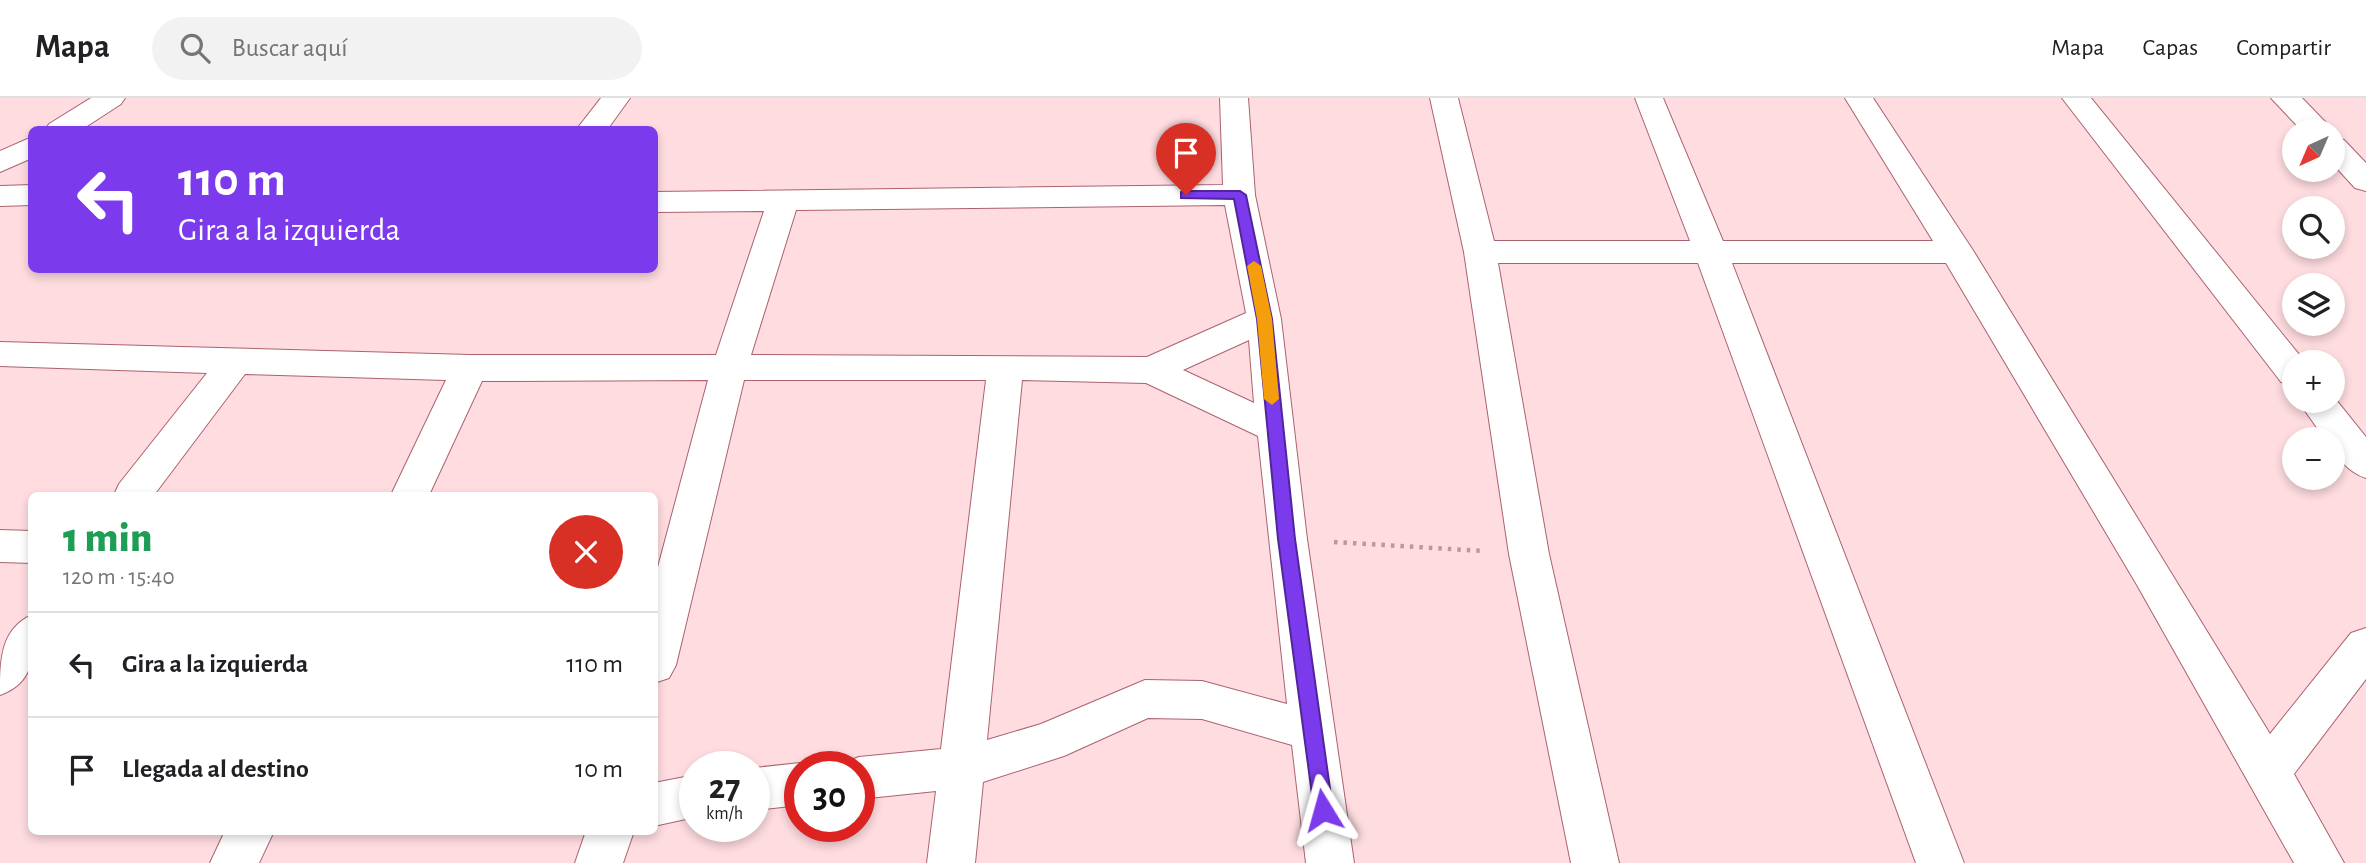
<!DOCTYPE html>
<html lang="es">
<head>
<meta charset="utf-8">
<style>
  :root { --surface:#fff; --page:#f2f2f2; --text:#202124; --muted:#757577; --line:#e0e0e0 }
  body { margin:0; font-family:"Alegreya Sans",sans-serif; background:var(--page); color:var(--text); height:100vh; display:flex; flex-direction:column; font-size:26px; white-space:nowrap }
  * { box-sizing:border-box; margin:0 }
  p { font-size:23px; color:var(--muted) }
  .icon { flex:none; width:38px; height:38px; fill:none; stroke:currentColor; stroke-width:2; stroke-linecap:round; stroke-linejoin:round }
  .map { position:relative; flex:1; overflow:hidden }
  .details { position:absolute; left:28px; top:394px; width:630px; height:343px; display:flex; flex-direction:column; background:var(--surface); border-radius:10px; box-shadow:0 4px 10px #0003 }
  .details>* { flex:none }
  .hud { position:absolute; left:28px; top:28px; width:630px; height:147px; border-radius:10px; box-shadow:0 4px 10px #0003; background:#7c3aed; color:#fff; overflow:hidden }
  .needle { width:46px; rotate:224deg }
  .fabs { position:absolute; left:2282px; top:21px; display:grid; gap:14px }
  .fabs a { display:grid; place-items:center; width:63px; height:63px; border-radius:50%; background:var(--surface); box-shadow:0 4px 10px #0003; font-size:35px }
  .speed { position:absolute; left:679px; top:653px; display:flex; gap:14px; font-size:35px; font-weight:700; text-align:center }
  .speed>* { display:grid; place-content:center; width:91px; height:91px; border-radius:50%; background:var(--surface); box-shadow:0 4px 10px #0003; line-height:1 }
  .speed small { font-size:18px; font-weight:400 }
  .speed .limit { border:10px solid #d22; background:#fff; color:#111 }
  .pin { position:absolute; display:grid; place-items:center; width:60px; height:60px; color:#fff; margin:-72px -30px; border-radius:50% 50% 50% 0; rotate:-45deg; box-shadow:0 0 7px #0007 }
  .pin .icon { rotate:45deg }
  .me { position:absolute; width:77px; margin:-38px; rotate:352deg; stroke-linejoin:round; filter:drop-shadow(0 0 5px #0008) }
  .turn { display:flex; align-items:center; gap:24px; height:147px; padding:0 35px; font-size:32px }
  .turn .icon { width:91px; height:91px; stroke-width:2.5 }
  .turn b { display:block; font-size:49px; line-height:60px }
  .round { display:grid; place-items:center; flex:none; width:74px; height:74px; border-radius:37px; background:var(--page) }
  .headline { display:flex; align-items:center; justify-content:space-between; height:119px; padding:0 35px }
  h1 { font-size:42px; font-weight:800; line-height:52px; color:#1e9e55 }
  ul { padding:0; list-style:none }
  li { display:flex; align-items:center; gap:21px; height:105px; padding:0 35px; border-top:2px solid var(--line) }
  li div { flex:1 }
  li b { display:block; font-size:26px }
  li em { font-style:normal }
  header { display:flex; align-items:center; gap:42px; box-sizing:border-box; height:98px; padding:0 35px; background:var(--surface); border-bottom:2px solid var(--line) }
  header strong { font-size:33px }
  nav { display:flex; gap:38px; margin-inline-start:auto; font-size:24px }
  .search { width:490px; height:63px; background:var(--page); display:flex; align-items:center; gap:18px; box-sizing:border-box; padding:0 24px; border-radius:38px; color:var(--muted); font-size:26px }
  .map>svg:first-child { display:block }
</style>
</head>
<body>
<header>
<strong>Mapa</strong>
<div class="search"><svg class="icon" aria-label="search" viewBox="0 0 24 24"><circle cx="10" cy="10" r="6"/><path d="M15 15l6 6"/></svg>Buscar aquí</div>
<nav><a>Mapa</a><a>Capas</a><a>Compartir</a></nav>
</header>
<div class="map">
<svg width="2366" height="765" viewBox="0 0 2366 765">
  <rect width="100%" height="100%" fill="#fedce0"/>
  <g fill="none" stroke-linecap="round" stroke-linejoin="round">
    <g stroke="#ab626f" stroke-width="2">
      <g id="street">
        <polygon points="91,0 125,0 121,6 81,32 45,32 49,26"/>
        <polygon points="601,0 630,0 607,32 576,32"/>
        <path d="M1220,0H1248L1255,97L1281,221L1307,441L1354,765H1306L1292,647L1202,621L1148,620L1064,658L983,684L975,765H927L936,693L859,701V668H841L843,665L859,659L941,651L986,282H744L676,567L669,580L654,585V484L708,282L482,283L429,397H391L446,282L245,276L154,397H114L119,386L207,275L0,268V244L470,257H716L764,113L654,114V94L1223,87ZM1225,107L1246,215L1147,259L751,257L796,112ZM1249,242L1254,305L1183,272ZM1022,282L1146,285L1258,338L1287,606L1202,583L1145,582L1041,626L987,642Z"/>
        <polygon points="1430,0 1458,0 1494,143 1690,143 1635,0 1663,0 1723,143 1933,143 1845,0 1873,0 1974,154 2270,636 2351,535 2366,530 2366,581 2294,676 2344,765 2294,765 2137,487 1946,165 1732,165 1964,765 1916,765 1698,165 1498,165 1549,456 1619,765 1571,765 1509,456 1464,154"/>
        <polygon points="2062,0 2091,0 2305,264 2294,264 2294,288 2281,284"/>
        <polygon points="2271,0 2302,0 2334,33 2302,33"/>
        <polygon points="32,39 32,60 0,74 0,53"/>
        <polygon points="2333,39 2344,42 2366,65 2366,93 2355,90 2333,66"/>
        <polygon points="32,87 32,107 0,108 0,88"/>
        <path d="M2333,298L2366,339V380C2350,375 2333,359 2333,341H2325L2298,303H2333Z"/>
        <polygon points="0,432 32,433 32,465 0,464"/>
        <path d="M32,517C32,552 39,583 0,597C0,563 0,531 32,517Z"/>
        <polygon points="800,665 810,668 800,668 800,707 754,712 754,670"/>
        <polygon points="695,677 695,719 654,728 654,685"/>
        <polygon points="225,733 274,733 259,765 210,765"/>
        <polygon points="586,733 634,733 623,765 575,765"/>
      </g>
    </g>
    <polyline stroke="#ba999d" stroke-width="4.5" stroke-dasharray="3.5 6" stroke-linecap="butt" points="1334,444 1483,453"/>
    <use href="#street" fill="#fff" fill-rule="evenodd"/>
  </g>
  <polygon fill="#7c3aed" stroke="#51269a" stroke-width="2" points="1186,93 1240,93 1246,97 1272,221 1295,441 1333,712 1330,719 1323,721 1316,719 1314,712 1278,441 1257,221 1234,101 1181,100 1181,94"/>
  <polygon fill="#f59e0b" points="1254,163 1261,168 1272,221 1279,301 1272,307 1264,301 1257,221 1247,168"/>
</svg>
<div class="fabs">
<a><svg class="needle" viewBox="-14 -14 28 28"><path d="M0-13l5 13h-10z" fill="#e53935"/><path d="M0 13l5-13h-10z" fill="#757577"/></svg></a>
<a><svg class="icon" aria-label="search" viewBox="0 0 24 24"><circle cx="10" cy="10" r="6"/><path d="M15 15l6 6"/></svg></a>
<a><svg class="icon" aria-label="layers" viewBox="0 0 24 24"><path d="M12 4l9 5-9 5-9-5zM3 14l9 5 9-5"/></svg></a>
<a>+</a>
<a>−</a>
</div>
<div class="speed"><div>27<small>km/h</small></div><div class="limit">30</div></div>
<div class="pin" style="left:1186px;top:97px;background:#d93025"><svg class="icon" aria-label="arrive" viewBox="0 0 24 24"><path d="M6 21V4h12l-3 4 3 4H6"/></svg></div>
<svg class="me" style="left:1323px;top:712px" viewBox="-20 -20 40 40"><path d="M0-17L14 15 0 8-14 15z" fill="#7c3aed" stroke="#fff" stroke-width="4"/></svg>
<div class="hud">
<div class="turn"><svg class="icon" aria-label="left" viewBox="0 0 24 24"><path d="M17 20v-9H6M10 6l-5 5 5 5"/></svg><div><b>110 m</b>Gira a la izquierda</div></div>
</div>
<section class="details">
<div class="headline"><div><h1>1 min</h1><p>120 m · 15:40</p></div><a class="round" style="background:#d93025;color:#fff"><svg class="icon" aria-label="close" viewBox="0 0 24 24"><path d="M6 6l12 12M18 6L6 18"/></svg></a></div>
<ul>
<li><svg class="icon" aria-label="left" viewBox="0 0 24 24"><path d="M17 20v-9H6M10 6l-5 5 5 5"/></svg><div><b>Gira a la izquierda</b></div><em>110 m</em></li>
<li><svg class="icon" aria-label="arrive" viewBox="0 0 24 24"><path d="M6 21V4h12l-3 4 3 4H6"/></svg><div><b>Llegada al destino</b></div><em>10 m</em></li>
</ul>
</section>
</div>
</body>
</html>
